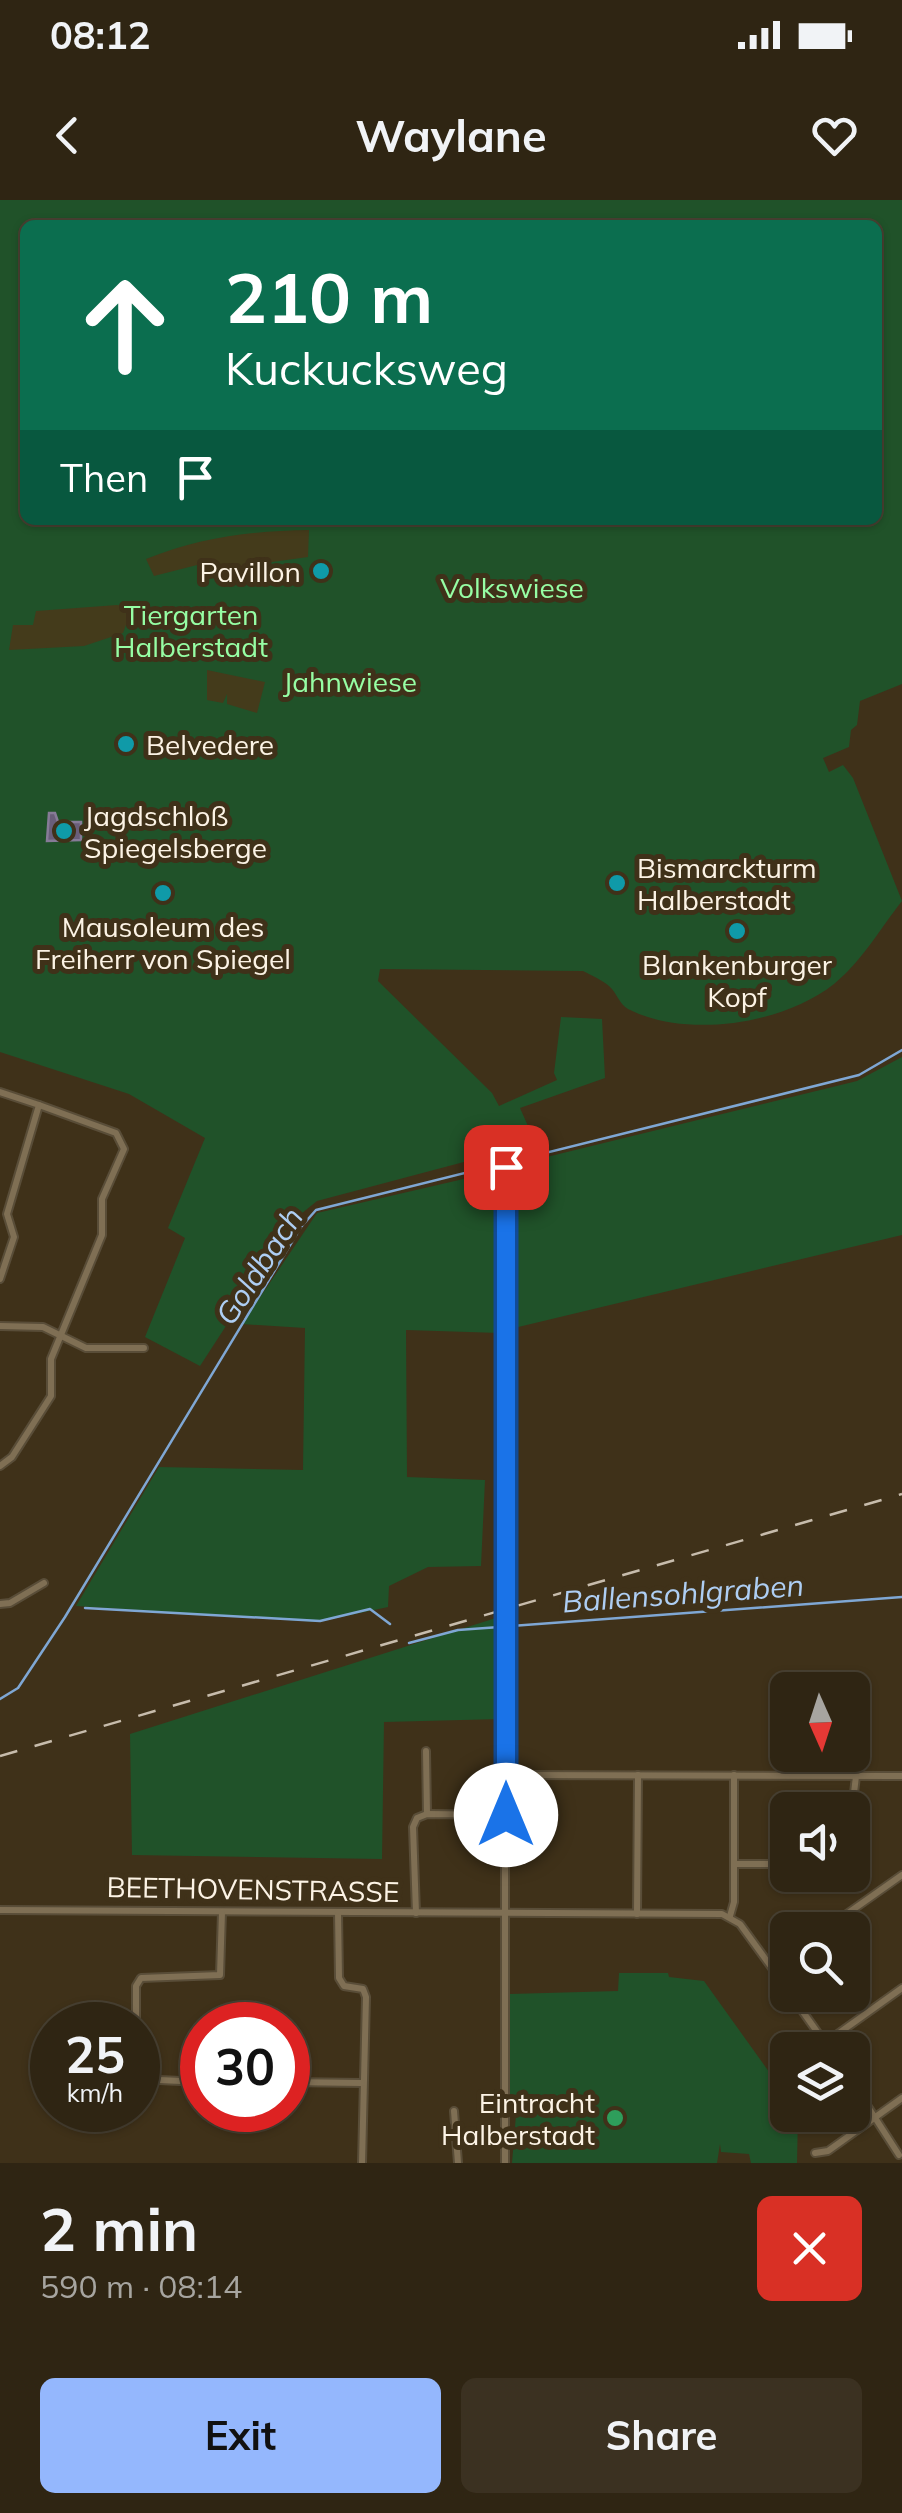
<!DOCTYPE html>
<html lang="en">
<head>
<meta charset="utf-8">
<style>
  :root { --surface:#2f2513; --page:#3b3121; --text:#f1f3f6; --muted:#a7a5a0; --line:#4a4233; --accent:#94b7fd }
  body { margin:0; font-family:Mulish,sans-serif; background:var(--page); color:var(--text); height:100vh; display:flex; flex-direction:column; font-size:38px; white-space:nowrap }
  * { box-sizing:border-box; margin:0 }
  p { font-size:32px; color:var(--muted) }
  .icon { flex:none; width:55px; height:55px; fill:none; stroke:currentColor; stroke-width:2; stroke-linecap:round; stroke-linejoin:round }
  .map { position:relative; height:1963px; overflow:hidden }
  .drawer { display:flex; flex-direction:column; background:var(--surface); flex:1 }
  .drawer>* { flex:none }
  .banner { position:absolute; left:20px; top:20px; width:862px; height:305px; border-radius:15px; box-shadow:0 2px 8px #0004,0 0 0 2px var(--line); background:#0b6e4f; color:#fff; overflow:hidden }
  .needle { width:65px; rotate:177deg }
  .controls { position:absolute; left:770px; top:1472px; display:grid; gap:20px }
  .controls a { display:grid; place-items:center; width:100px; height:100px; border-radius:15px; background:var(--surface); box-shadow:0 2px 8px #0004,0 0 0 2px var(--line); font-size:50px }
  .speed { position:absolute; left:30px; top:1802px; display:flex; gap:20px; font-size:50px; font-weight:700; text-align:center }
  .speed>* { display:grid; place-content:center; width:130px; height:130px; border-radius:50%; background:var(--surface); box-shadow:0 2px 8px #0004,0 0 0 2px var(--line); line-height:1 }
  .speed small { font-size:25px; font-weight:400 }
  .speed .limit { border:15px solid #d22; background:#fff; color:#111 }
  .pin { position:absolute; display:grid; place-items:center; width:85px; height:85px; color:#fff; margin:-42px; border-radius:20px; box-shadow:0 5px 15px #0006 }
  .me { position:absolute; width:110px; margin:-55px; rotate:0deg; stroke-linejoin:round; filter:drop-shadow(0 0 8px #0008) }
  .turn { display:flex; align-items:center; gap:35px; height:210px; padding:0 40px; font-size:45px }
  .turn .icon { width:130px; height:130px; stroke-width:2.5 }
  .turn b { display:block; font-size:70px; line-height:85px }
  .then { display:flex; align-items:center; height:95px; padding:0 40px; background:#0003; gap:20px; font-size:38px }
  .round { display:grid; place-items:center; flex:none; width:105px; height:105px; border-radius:15px; background:var(--page) }
  .overview { display:flex; align-items:center; justify-content:space-between; height:170px; padding:0 40px }
  h1 { font-size:60px; font-weight:700; line-height:75px }
  .action { display:flex; gap:20px; margin-top:auto; padding:20px 40px }
  .action a { flex:1; height:115px; border-radius:15px; background:var(--accent); color:#111; font-size:40px; font-weight:700; line-height:115px; text-align:center }
  .action a+a { background:var(--page); color:var(--text) }
  .status { display:flex; justify-content:space-between; align-items:center; height:70px; padding:0 50px; background:var(--surface); direction:ltr }
  .status svg { height:28px; fill:currentColor }
  header { display:flex; justify-content:space-between; align-items:center; height:130px; padding:0 40px; background:var(--surface); font-size:45px; font-weight:700 }
  .map>svg:first-child { display:block }
</style>
</head>
<body>
<div class="status"><b>08:12</b><svg viewBox="0 0 49 12"><path d="M0 12V9h3v3zM5 12V6h3v6zM10 12V3h3v9zM15 12V0h3v12zM26 1h20v11H26zM47 4h2v5h-2z"/></svg></div>
<header><svg class="icon" aria-label="back" viewBox="0 0 24 24"><path d="M15 5l-7 7 7 7"/></svg>Waylane<svg class="icon" aria-label="heart" viewBox="0 0 24 24"><path d="M12 20l-8-8c-3-5 5-10 8-4 3-6 11-1 8 4z"/></svg></header>
<div class="map">
<svg width="902" height="1963" viewBox="0 0 902 1963">
  <rect width="100%" height="100%" fill="#3f3119"/>
  <g fill="#205229" fill-rule="evenodd">
    <path d="M0,0H902V484L860,501L857,525L851,530L849,547L823,558L829,572L843,565L853,578L902,701C880,729 862,761 834,784C784,824 686,839 628,809C619,804 617,793 609,786C602,780 591,775 583,771L380,769L378,781L492,893L499,906L557,880L554,873L561,817L602,819L605,878L520,908L532,935L513,949L317,1001L296,1018L200,1166L145,1137L185,1038L168,1028L205,938L129,894L0,852ZM25,25H878V320H25Z"/>
    <polygon points="902,857 902,1035 510,1129 510,966 857,881"/>
    <polygon points="498,971 500,1133 406,1130 407,1277 485,1280 481,1366 428,1367 389,1386 388,1407 318,1422 76,1406 159,1267 303,1270 305,1128 242,1124 317,1013"/>
    <polygon points="499,1417 501,1519 384,1522 382,1659 132,1655 130,1534"/>
    <polygon points="619,1773 668,1773 669,1777 704,1781 787,1897 788,1915 798,1915 797,1963 751,1963 749,1954 721,1952 720,1944 717,1963 512,1963 517,1903 510,1904 510,1794 618,1791"/>
  </g>
  <g fill="#443b1b">
    <path d="M309,330L308,357L214,370L201,364L154,376L146,359C201,337 250,331 309,330Z"/>
    <polygon points="117,405 123,406 128,419 123,433 84,446 9,450 13,425 33,425 36,411"/>
    <polygon points="207,470 265,482 257,513 227,504 227,494 223,503 207,500"/>
  </g>
  <g fill="none" stroke-linecap="round" stroke-linejoin="round">
    <g stroke="#7fa7d4" stroke-width="2.5">
      <polyline points="85,1408 320,1421 370,1409 390,1424"/>
      <polyline points="409,1443 458,1430 902,1397"/>
      <polyline points="0,1499 18,1488 65,1417 301,1027 316,1010 859,875 902,850"/>
    </g>
  </g>
  <polygon fill="#695e79" stroke="#867b97" stroke-width="2.5" points="49,613 55,613 58,622 81,622 81,640 47,641"/>
  <g fill="none" stroke-linecap="round" stroke-linejoin="round">
    <g stroke="#594d38" stroke-width="10">
      <g id="street">
        <polyline points="0,892 39,905 7,1014 14,1037 0,1079"/>
        <polyline points="0,1126 43,1127 86,1148 144,1148"/>
        <polyline points="0,1266 12,1257 51,1196 51,1159 102,1035 102,999 124,949 116,933 39,905"/>
        <polyline points="0,1404 10,1403 44,1383"/>
        <polyline points="426,1551 427,1614"/>
        <polyline points="506,1575 902,1576"/>
        <polyline points="852,1610 856,1576"/>
        <polyline points="734,1664 772,1664 788,1659"/>
        <polyline points="0,1710 722,1714 740,1724 788,1790"/>
        <polyline points="338,1712 339,1778 344,1786 363,1789 366,1797 362,1963"/>
        <polyline points="416,1713 413,1627 417,1618 427,1614 506,1615"/>
        <polyline points="637,1714 638,1575"/>
        <polyline points="730,1716 734,1702 734,1575"/>
        <polyline points="824,1730 902,1675"/>
        <polyline points="772,1767 788,1756"/>
        <polyline points="791,1795 830,1850"/>
        <polyline points="136,1825 136,1786 141,1778 220,1775 222,1712"/>
        <polyline points="825,1843 902,1788"/>
        <polyline points="138,1879 202,1882"/>
        <polyline points="288,1882 362,1883"/>
        <polyline points="852,1882 899,1955"/>
        <polyline points="454,1911 458,1963"/>
        <polyline points="815,1953 828,1951 902,1898"/>
        <polyline points="505,1963 505,967"/>
      </g>
    </g>
    <use href="#street" stroke="#7f6f54" stroke-width="6"/>
    <polyline stroke="#c7bcac" stroke-width="2.5" stroke-dasharray="18 18" stroke-linecap="butt" points="0,1556 902,1294"/>
  </g>
  <g fill="none" stroke-linecap="round" stroke-linejoin="round">
    <g stroke="#114b97" stroke-width="25">
      <polyline id="route" points="506,967 506,1615"/>
    </g>
    <use href="#route" stroke="#1a73e8" stroke-width="18"/>
  </g>
  <g fill="#0f9aa8" stroke="#3f3119" stroke-width="4">
    <circle cx="321" cy="371" r="10"/>
    <circle cx="126" cy="544" r="10"/>
    <circle cx="64" cy="631" r="10"/>
    <circle cx="617" cy="683" r="10"/>
    <circle cx="163" cy="693" r="10"/>
    <circle cx="737" cy="731" r="10"/>
  </g>
  <circle fill="#2e9e5b" stroke="#3f3119" stroke-width="4" cx="615" cy="1918" r="10"/>
  <g text-anchor="middle" dominant-baseline="central" stroke-width="10" stroke-linejoin="round" paint-order="stroke">
    <g font-size="28" fill="#fcf3e5" stroke="#3f3119" text-anchor="start">
      <text x="301" y="371" text-anchor="end">Pavillon</text>
      <text x="146" y="544">Belvedere</text>
      <text x="84" y="615">Jagdschloß<tspan x="84" dy="32">Spiegelsberge</tspan></text>
      <text x="637" y="667">Bismarckturm<tspan x="637" dy="32">Halberstadt</tspan></text>
      <text x="163" y="726" text-anchor="middle">Mausoleum des<tspan x="163" dy="32">Freiherr von Spiegel</tspan></text>
      <text x="737" y="764" text-anchor="middle">Blankenburger<tspan x="737" dy="32">Kopf</tspan></text>
      <text x="595" y="1902" text-anchor="end">Eintracht<tspan x="595" dy="32">Halberstadt</tspan></text>
    </g>
    <g font-size="28" fill="#96fea4" stroke="#3f3119">
      <text x="512" y="387">Volkswiese</text>
      <text x="191" y="414">Tiergarten<tspan x="191" dy="32">Halberstadt</tspan></text>
      <text x="350" y="481">Jahnwiese</text>
    </g>
    <g font-size="28" fill="#fcf3e5" stroke="#3f3119">
      <text transform="translate(253 1689) rotate(1)">BEETHOVENSTRASSE</text>
    </g>
    <g font-size="30" font-style="italic" fill="#aecef3" stroke="#3f3119">
      <text transform="translate(259 1066) rotate(-57)">Goldbach</text>
      <text transform="translate(683 1393) rotate(-4)">Ballensohlgraben</text>
    </g>
  </g>
</svg>
<div class="controls">
<a><svg class="needle" viewBox="-14 -14 28 28"><path d="M0-13l5 13h-10z" fill="#e53935"/><path d="M0 13l5-13h-10z" fill="#a7a5a0"/></svg></a>
<a><svg class="icon" aria-label="sound" viewBox="0 0 24 24"><path d="M4 9h4l5-4v14l-5-4H4zM17 9q2 3 0 6"/></svg></a>
<a><svg class="icon" aria-label="search" viewBox="0 0 24 24"><circle cx="10" cy="10" r="6"/><path d="M15 15l6 6"/></svg></a>
<a><svg class="icon" aria-label="layers" viewBox="0 0 24 24"><path d="M12 4l9 5-9 5-9-5zM3 14l9 5 9-5"/></svg></a>
</div>
<div class="speed"><div>25<small>km/h</small></div><div class="limit">30</div></div>
<div class="pin" style="left:506px;top:967px;background:#d93025"><svg class="icon" aria-label="arrive" viewBox="0 0 24 24"><path d="M6 21V4h12l-3 4 3 4H6"/></svg></div>
<svg class="me" style="left:506px;top:1615px" viewBox="-20 -20 40 40"><circle r="19" fill="#fff"/><path d="M0-13L10 11 0 6-10 11z" fill="#1a73e8"/></svg>
<div class="banner">
<div class="turn"><svg class="icon" aria-label="ahead" viewBox="0 0 24 24"><path d="M12 20V5M6 11l6-6 6 6"/></svg><div><b>210 m</b>Kuckucksweg</div></div>
<div class="then">Then<svg class="icon" aria-label="arrive" viewBox="0 0 24 24"><path d="M6 21V4h12l-3 4 3 4H6"/></svg></div>
</div>
</div>
<section class="drawer">
<div class="overview"><div><h1>2 min</h1><p>590 m · 08:14</p></div><a class="round" style="background:#d93025;color:#fff"><svg class="icon" aria-label="close" viewBox="0 0 24 24"><path d="M6 6l12 12M18 6L6 18"/></svg></a></div>
<div class="action"><a>Exit</a><a>Share</a></div>
</section>
</body>
</html>
